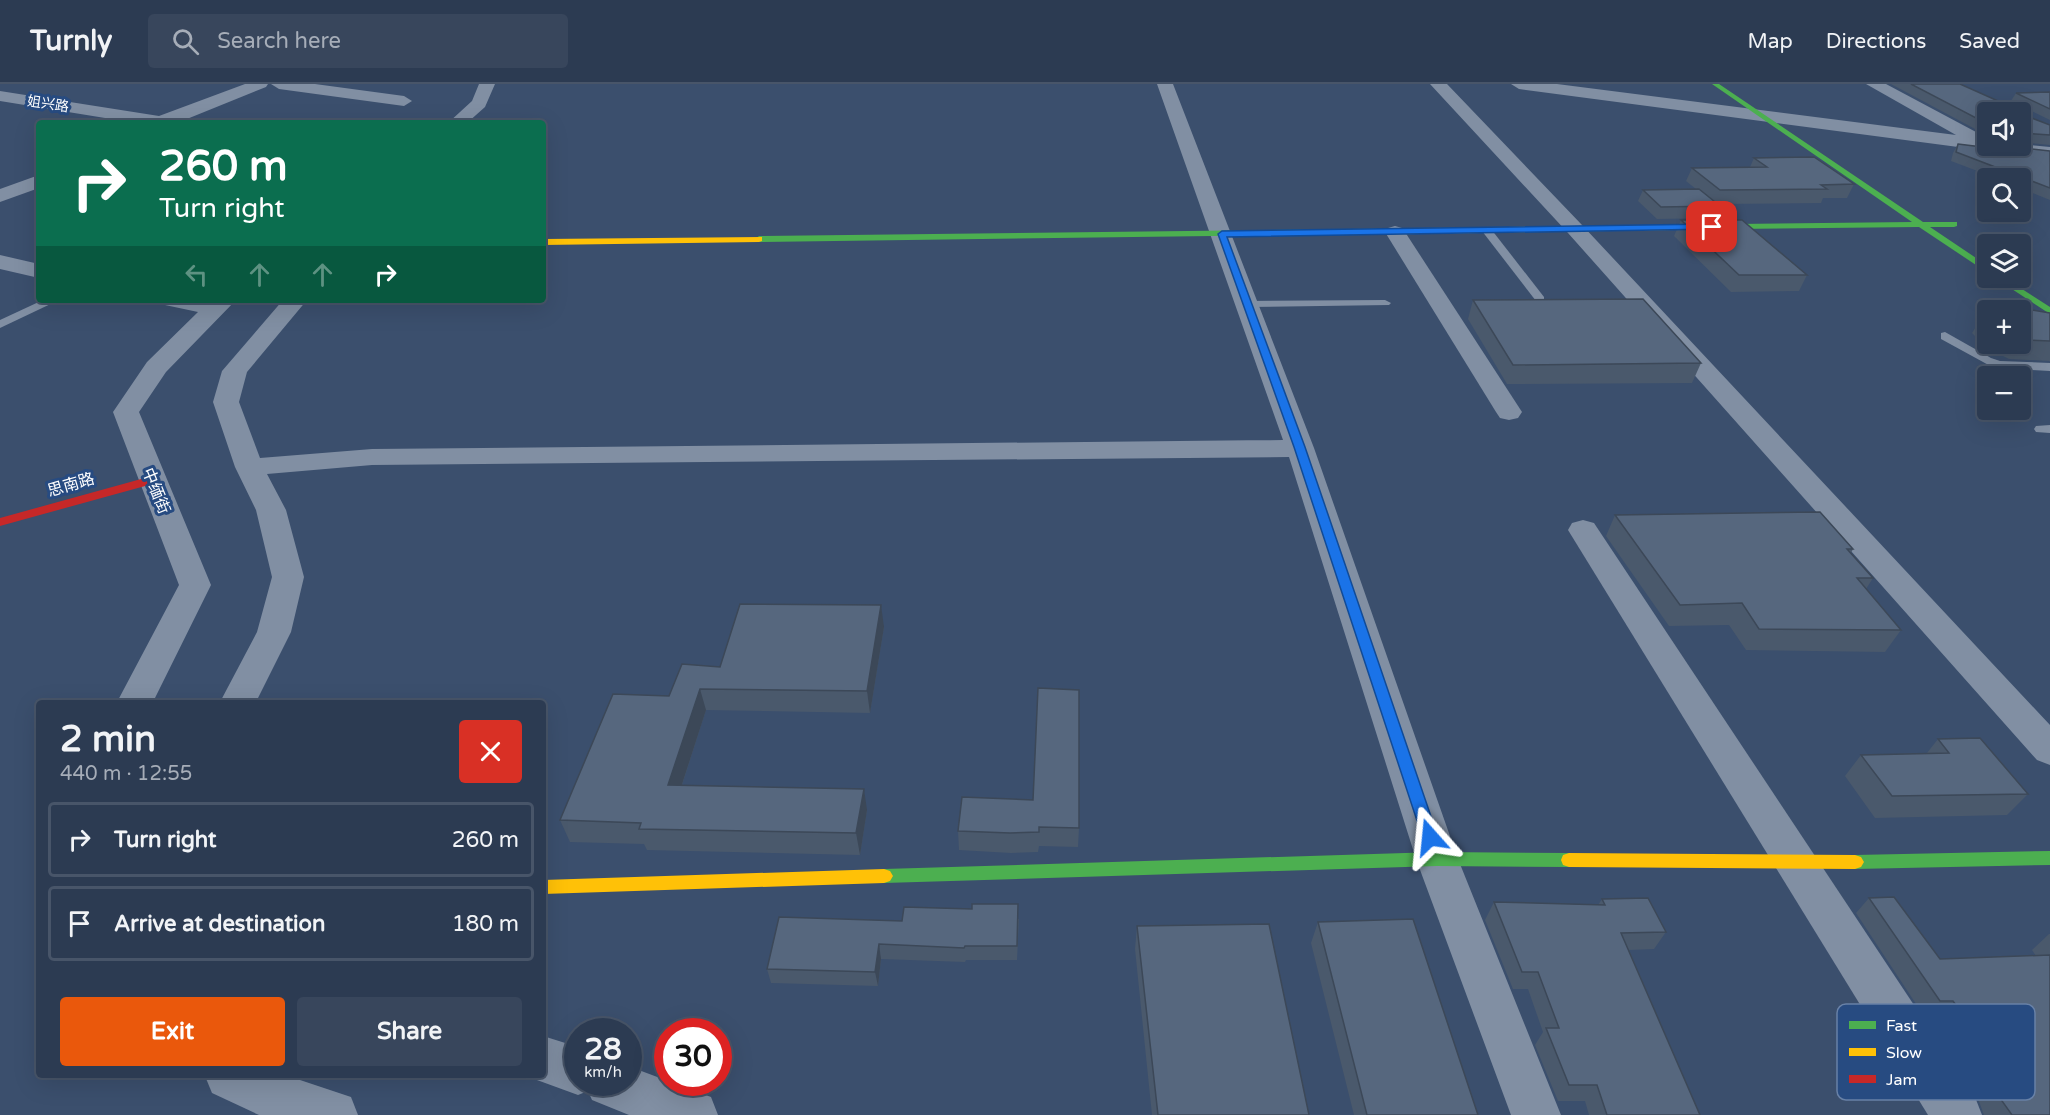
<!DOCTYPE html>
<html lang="en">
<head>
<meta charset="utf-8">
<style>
  :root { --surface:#2c3b52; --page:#38465c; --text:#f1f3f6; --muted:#a6adb8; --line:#485569; --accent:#ea580c }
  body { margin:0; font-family:"Varela Round","Noto Sans SC",sans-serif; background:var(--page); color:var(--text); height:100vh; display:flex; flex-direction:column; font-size:22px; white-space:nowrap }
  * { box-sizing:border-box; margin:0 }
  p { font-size:20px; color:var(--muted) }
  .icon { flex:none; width:33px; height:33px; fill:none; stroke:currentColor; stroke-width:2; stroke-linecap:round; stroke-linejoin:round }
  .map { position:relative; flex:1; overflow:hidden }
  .details { position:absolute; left:36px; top:616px; width:510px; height:378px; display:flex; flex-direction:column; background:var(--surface); border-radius:6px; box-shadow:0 6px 24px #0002,0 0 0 2px var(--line) }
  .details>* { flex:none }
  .hud { position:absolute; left:36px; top:36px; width:510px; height:183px; border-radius:6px; box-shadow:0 6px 24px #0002,0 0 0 2px var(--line); background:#0b6e4f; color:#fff; overflow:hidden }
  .fabs { position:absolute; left:1977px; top:18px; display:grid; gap:12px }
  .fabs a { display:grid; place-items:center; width:54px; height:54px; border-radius:6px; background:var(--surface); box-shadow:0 6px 24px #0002,0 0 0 2px var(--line); font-size:30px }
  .speed { position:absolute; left:564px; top:934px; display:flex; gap:12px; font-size:30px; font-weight:700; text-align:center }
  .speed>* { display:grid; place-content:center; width:78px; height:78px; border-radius:50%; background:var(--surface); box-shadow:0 6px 24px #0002,0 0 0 2px var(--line); line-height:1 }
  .speed small { font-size:15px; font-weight:400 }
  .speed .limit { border:9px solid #d22; background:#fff; color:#111 }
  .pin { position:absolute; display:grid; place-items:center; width:51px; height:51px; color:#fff; margin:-26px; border-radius:12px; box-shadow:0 3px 9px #0006 }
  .me { position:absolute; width:66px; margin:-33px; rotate:342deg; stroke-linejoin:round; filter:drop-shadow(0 0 4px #0008) }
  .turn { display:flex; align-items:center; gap:21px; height:126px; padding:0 24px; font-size:27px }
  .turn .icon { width:78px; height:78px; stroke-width:2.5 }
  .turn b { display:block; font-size:42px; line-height:51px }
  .lanes { display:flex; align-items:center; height:57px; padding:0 24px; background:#0003; justify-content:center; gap:30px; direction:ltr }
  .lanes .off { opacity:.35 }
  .round { display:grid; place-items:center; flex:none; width:63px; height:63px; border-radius:6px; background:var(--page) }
  .head { display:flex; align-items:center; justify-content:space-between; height:102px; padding:0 24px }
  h1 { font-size:36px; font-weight:700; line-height:45px }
  .cta { display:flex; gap:12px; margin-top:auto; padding:12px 24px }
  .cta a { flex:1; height:69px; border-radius:6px; background:var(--accent); color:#fff; font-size:24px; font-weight:700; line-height:69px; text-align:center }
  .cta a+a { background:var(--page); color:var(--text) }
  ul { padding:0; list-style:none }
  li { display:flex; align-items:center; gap:18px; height:75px; margin:0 12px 9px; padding:0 12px; border:3px solid var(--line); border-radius:6px }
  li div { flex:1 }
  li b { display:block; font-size:22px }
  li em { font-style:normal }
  header { display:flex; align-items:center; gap:36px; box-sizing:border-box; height:84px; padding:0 30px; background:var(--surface); border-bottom:2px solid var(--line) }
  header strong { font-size:28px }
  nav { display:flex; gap:33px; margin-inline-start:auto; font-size:21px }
  .search { width:420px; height:54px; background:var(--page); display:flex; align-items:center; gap:15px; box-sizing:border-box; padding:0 21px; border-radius:6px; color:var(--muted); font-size:22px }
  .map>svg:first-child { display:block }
</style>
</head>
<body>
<header>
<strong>Turnly</strong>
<div class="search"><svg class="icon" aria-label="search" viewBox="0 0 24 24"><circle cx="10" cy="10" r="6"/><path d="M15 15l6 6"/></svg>Search here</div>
<nav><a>Map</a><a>Directions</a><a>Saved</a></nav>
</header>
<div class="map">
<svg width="2050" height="1031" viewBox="0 0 2050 1031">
  <rect width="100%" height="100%" fill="#3b4f6d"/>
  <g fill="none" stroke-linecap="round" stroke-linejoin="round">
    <g fill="#818fa3" fill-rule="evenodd">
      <polygon points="1487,144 1491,145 1544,213 1544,217 1536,217 1482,147"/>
      <polygon points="43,216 59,216 0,244 0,236"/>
      <polygon points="1385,216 1391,219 1389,221 1247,223 1241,220 1247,217"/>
      <polygon points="1945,248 1991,274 2000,277 2050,279 2050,287 1994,284 1941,255 1941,249"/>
      <polygon points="2050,341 2050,349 2036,348 2034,345 2036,342"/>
    </g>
    <g fill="#818fa3" fill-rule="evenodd">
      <polygon points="245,0 268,0 266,3 177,39 136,39 0,17 0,7 159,32"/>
      <polygon points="271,0 315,0 404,12 412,17 404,22 279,5"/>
      <polygon points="479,0 495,0 485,23 467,39 448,39 472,17"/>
      <polygon points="1157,0 1173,0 1314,364 1458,775 1561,1031 1511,1031 1416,775 1289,373 372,381 267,390 286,426 304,493 291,548 255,620 219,620 257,548 272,493 256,426 235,383 213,318 222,287 283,216 307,216 247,288 239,318 260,374 372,365 1283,356"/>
      <polygon points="1430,0 1447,0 1582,141 2050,641 2050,681 2037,676 1568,149"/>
      <polygon points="1511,0 1557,0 1956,51 1866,0 1886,0 1976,48 1979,52 1977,54 1988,56 1988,62 2020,60 2050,63 2050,75 1519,5"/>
      <polygon points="39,91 39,104 0,118 0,105"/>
      <polygon points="1395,142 1402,144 1405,148 1522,328 1518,334 1509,336 1500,334 1496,328 1385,148 1388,144"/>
      <polygon points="0,171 39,180 39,194 0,185"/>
      <polygon points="161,216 236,216 166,288 139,328 211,501 152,620 116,620 179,501 113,328 147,278 198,228 165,221"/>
      <polygon points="1583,436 1594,439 1975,1013 1982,1031 1928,1031 1568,446 1572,439"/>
      <polygon points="543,952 578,963 578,999 628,999 628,982 668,997 668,999 674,999 711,1013 718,1031 629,1031 592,1016 588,1007 578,1011 526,992 543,992"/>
      <polygon points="205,992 288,992 351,1013 358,1031 259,1031 212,1009"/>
    </g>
    <g fill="#4caf50" fill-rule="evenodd">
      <polygon points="1712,0 1719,0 1923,138 1957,138 1957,142 1954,143 1930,143 1988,182 1988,189 1919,143 1732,145 1731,143 1735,140 1912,138"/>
      <polygon points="1353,145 1356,146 1356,150 759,158 755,155 759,152"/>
      <polygon points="1995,194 2005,194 2050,223 2050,230"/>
      <polygon points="2050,767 2050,781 1855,785 1849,783 1846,778 1849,773 1855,771"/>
      <polygon points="1437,768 1569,769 1575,771 1577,776 1575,781 1569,783 1437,782 884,799 878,797 875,792 878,787 884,785"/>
    </g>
    <g fill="#ffc107" fill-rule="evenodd">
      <polygon points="1735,140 1739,143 1738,145 1353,151 1349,148 1353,145"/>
      <polygon points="762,153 762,157 759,158 543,161 543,155"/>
      <polygon points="1569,769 1855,771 1861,773 1864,778 1861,783 1855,785 1569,783 1563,781 1561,776 1563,771"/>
      <polygon points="884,785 890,787 893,792 890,797 884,799 543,810 543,796"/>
    </g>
    <polygon fill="#c62828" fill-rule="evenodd" points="152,392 156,393 158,396 156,399 0,442 0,434"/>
  </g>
  <g fill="#4a596c">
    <polygon points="1891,0 1960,0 2007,21 2020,22 2011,17 2016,9 2050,8 2050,36 2023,23 2024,31 2050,41 2050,61 2020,58 2020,28 1988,28 1988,54 1981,52 1977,46"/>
    <polygon points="1958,60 2020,67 2022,64 2050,67 2050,116 2020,104 2020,94 1996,94 1951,77 1953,69"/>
    <polygon points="1754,74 1854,100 1847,114 1823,114 1821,119 1717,120 1720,122 1715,134 1657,135 1638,117 1643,106 1696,105 1686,97 1692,84 1750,83"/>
    <polygon points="1681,136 1807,191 1799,207 1731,208 1674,152"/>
    <polygon points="1473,216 1701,279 1692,299 1507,300 1468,235"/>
    <polygon points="2020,226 2050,229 2050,277 2009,275 1987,264 1972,249 1984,230 1988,229 1988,260 2020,260"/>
    <polygon points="1615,431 1853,465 1851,469 1873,494 1866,505 1901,546 1885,568 1746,566 1729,541 1669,542 1606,452"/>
    <polygon points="884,543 870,629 706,626 682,701 867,726 860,771 647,766 644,760 570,758 560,736 669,612 720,583"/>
    <polygon points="1938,655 2028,710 2007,731 1875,734 1845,692 1861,671 1927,669"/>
    <polygon points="962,713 1079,744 1078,763 1039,762 1038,768 1011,769 959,766 958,747"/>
    <polygon points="1869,814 1940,875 2036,872 2032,866 2049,850 2050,850 2050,1031 1984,1031 1977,1012 1988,1004 1937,932 1924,932 1856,829"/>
    <polygon points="1602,815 1666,848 1654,865 1629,866 1700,1031 1589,1031 1585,1017 1558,1017 1535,961 1543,948 1528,905 1513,905 1485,836 1494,818 1598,821"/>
    <polygon points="1019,835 1017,876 966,876 965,878 881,875 878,902 771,899 767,885 902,837"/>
    <polygon points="1318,838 1478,1031 1354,1031 1311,859"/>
    <polygon points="1137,842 1309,1031 1152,1031 1135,865"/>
  </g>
  <g fill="#3c4858">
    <polygon points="881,521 884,543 870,629 867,607"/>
    <polygon points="700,605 706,626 675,722 668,701"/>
    <polygon points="864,705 867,726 860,771 856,749"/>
    <polygon points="879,860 881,875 878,902 875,888"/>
  </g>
  <g fill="#56677e" stroke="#3c4858" stroke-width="1.5">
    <polygon points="1911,0 1960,0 2007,21 2023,22 2024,31 2050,41 2050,51 2020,49 2020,28 1988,28 1988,44 1986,44 1982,37"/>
    <polygon points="2050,8 2050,25 2016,9"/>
    <polygon points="1958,60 2031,69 2022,64 2050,67 2050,104 1956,68"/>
    <polygon points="1814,73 1854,100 1821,101 1827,105 1720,106 1692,84 1767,83 1754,74"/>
    <polygon points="1699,105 1720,122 1661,123 1643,106"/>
    <polygon points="1681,136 1742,136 1807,191 1739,191"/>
    <polygon points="1643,215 1701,279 1513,281 1473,216"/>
    <polygon points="2006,224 2020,224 2050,229 2050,257 2022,256 2020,255 2020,226 1996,226"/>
    <polygon points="1820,428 1853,465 1847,465 1873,494 1857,494 1901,546 1759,545 1742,519 1680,521 1615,431"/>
    <polygon points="740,520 881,521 867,607 700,605 668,701 864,705 856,749 639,745 641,739 560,736 613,610 669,612 682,580 720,583"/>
    <polygon points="1038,604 1079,606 1079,744 1039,743 1039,748 1010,749 958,747 962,713 1033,716"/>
    <polygon points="1980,654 2028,710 1892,712 1861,671 1949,669 1938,655"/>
    <polygon points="1894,813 1940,875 2050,871 2050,1031 2012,1031 2002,1017 1995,998 2011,997 1953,917 1940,917 1869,814"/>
    <polygon points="1648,814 1666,848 1621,849 1700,1031 1607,1031 1597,1001 1569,1001 1546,944 1559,944 1538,888 1522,888 1494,818 1605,821 1602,815"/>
    <polygon points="972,820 1018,820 1017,862 965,862 964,864 879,860 875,888 767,885 779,833 902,837 904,823 972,825"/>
    <polygon points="1413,835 1478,1031 1367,1031 1318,838"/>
    <polygon points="1269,840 1309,1031 1158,1031 1137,842"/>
  </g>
  <polygon fill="#1a73e8" stroke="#114b97" stroke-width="1.5" points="1712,140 1716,143 1715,145 1227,153 1305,363 1438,753 1436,758 1430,760 1424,758 1294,363 1218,150 1222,147"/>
  <g text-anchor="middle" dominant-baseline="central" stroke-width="6" stroke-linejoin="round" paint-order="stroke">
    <g font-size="14" fill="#fff" stroke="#274b81">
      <text transform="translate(48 20) rotate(9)">姐兴路</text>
    </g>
    <g font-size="16" fill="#fff" stroke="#274b81">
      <text transform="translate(71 401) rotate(-16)">思南路</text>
      <text transform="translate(156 407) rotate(68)">中缅街</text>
    </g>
  </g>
  <rect x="1837" y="920" width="198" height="96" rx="9" fill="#274b81" stroke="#6881a7" stroke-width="1.5"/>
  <rect x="1849" y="937" width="27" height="8" fill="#4caf50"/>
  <rect x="1849" y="964" width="27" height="8" fill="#ffc107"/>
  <rect x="1849" y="991" width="27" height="8" fill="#c62828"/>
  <g font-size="16" fill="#fff">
    <text x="1886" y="947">Fast</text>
    <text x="1886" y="974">Slow</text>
    <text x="1886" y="1001">Jam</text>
  </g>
</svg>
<div class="fabs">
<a><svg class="icon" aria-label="sound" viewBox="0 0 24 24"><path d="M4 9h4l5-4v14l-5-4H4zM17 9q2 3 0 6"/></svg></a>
<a><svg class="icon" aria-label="search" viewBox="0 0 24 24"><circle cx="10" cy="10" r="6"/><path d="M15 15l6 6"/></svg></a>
<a><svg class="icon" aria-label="layers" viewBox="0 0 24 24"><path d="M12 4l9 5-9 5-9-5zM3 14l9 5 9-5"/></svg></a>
<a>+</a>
<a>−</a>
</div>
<div class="speed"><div>28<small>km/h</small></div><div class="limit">30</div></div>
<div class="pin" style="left:1712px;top:143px;background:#d93025"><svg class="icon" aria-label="arrive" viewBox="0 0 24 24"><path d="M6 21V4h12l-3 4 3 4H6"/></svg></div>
<svg class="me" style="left:1430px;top:753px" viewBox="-20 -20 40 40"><path d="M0-17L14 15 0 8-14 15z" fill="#1a73e8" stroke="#fff" stroke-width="4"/></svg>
<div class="hud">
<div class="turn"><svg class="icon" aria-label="right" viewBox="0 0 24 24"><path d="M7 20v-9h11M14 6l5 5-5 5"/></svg><div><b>260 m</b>Turn right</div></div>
<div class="lanes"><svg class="icon off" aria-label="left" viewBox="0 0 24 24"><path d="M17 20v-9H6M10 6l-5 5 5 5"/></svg><svg class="icon off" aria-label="ahead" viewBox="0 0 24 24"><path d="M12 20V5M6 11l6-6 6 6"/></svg><svg class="icon off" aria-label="ahead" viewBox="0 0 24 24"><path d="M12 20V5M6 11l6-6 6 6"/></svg><svg class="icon" aria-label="right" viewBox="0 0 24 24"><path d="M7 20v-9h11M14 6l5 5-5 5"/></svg></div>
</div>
<section class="details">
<div class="head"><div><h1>2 min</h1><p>440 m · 12:55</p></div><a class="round" style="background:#d93025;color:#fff"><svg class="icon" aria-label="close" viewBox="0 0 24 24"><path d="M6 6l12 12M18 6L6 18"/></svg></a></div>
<ul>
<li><svg class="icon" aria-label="right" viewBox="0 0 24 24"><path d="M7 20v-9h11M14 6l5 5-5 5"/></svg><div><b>Turn right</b></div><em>260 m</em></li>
<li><svg class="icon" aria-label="arrive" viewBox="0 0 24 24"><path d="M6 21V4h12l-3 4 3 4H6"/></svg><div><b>Arrive at destination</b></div><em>180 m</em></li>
</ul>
<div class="cta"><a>Exit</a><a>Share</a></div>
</section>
</div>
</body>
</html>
